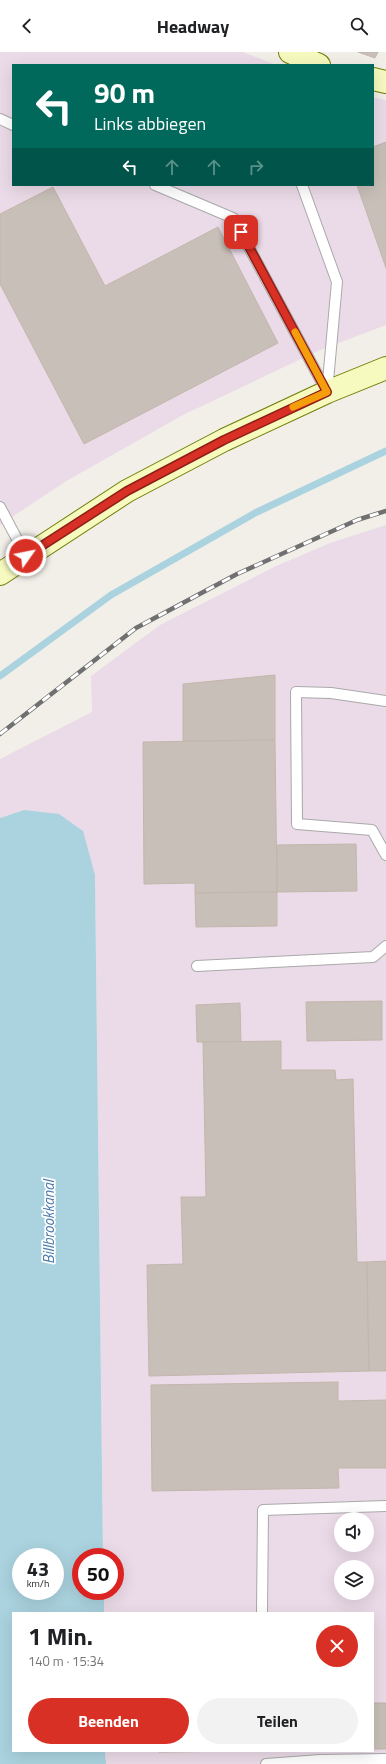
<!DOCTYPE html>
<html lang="de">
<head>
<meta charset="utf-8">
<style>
  :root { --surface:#fff; --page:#f2f2f2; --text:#202124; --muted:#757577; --accent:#d93025 }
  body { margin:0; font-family:"Titillium Web",sans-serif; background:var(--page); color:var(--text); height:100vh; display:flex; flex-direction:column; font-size:15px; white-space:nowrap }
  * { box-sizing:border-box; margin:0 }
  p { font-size:13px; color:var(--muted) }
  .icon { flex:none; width:22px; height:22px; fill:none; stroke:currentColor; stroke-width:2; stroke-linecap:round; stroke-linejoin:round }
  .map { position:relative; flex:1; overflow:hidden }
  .details { position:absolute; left:12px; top:1560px; width:362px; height:140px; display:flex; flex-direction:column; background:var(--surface); border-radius:0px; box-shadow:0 4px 16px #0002 }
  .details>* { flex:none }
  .guide { position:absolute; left:12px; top:12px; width:362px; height:122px; border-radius:0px; box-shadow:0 4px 16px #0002; background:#00695c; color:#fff; overflow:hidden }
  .tools { position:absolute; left:334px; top:1460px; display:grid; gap:8px }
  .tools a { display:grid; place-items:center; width:40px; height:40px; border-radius:50%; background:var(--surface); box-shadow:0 4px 16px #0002; font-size:20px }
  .speed { position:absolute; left:12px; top:1496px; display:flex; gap:8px; font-size:20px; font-weight:700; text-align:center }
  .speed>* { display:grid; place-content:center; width:52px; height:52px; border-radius:50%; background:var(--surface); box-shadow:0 4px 16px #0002; line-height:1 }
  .speed small { font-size:10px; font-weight:400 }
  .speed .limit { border:6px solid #d22; background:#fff; color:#111 }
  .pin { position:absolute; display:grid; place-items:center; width:34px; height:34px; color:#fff; margin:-17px; border-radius:8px; box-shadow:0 2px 6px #0006 }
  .me { position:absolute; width:44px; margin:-22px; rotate:57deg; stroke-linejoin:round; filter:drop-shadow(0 0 3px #0008) }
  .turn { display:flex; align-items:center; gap:14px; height:84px; padding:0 16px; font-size:18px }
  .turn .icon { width:52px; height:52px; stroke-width:2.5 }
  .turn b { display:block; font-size:28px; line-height:34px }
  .lanes { display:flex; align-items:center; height:38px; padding:0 16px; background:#0003; justify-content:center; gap:20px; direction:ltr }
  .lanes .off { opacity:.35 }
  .round { display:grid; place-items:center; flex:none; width:42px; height:42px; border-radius:21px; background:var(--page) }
  .overview { display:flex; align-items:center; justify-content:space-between; height:68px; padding:0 16px }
  h1 { font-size:24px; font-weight:700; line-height:30px }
  .button { display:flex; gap:8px; margin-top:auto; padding:8px 16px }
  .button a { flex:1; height:46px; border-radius:24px; background:var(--accent); color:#fff; font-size:16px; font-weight:700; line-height:46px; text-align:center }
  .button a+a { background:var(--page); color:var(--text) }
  header { display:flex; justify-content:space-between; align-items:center; height:52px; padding:0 16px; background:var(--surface); font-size:18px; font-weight:700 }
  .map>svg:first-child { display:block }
</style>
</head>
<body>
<header><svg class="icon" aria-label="back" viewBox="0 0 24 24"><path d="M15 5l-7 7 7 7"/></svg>Headway<svg class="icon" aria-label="search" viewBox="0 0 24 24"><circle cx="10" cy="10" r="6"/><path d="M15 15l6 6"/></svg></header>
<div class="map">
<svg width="386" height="1712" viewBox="0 0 386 1712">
  <rect width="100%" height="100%" fill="#f2efe9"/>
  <g fill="#ebdbe8" fill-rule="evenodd">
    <polygon points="0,0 243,0 276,13 13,13 13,133 373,133 373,45 386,48 386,273 318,299 183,363 68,428 0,473"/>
    <path d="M386,473V1712H106L105,1699H373V1561H104V1539H115V1505H103L95,823L24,758L0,766V707L92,660L91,624L160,573L274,515L330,491ZM341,1467H367V1493H341ZM341,1515H367V1541H341Z"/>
  </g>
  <path fill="#aad3df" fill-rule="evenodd" d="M24,758L59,762L83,779L95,823L103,1505H81V1539H104V1561H13V1699H105L106,1712H0V766ZM21,1505H55V1539H21Z"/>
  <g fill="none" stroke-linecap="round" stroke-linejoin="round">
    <polyline stroke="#aad3df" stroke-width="7" points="0,624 111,543 255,461 386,399"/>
  </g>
  <g fill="#c7bfb8" stroke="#c4b6ab">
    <polygon points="358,0 378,0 375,6"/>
    <polygon points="386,90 386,216 357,133 373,133 373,95"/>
    <polygon points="53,135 105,234 218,175 278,291 84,392 0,232 0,162"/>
    <polygon points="275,623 275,688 183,689 183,632"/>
    <polygon points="275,688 277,840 195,841 195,831 144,832 143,690"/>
    <polygon points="356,792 357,839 277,840 277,793"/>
    <polygon points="277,840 277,874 196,875 195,841"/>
    <polygon points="382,949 382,988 307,989 306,950"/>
    <polygon points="240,951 241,990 197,990 196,953"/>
    <polygon points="281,989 281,1018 335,1018 336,1028 353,1027 357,1210 367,1210 369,1319 149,1324 147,1213 183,1212 181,1145 206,1145 203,990"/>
    <polygon points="386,1209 386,1319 369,1319 367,1210"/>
    <polygon points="338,1330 338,1349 386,1348 386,1416 338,1416 339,1436 152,1439 151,1333"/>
    <rect x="373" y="1651" width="13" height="46"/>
    <polygon points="159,1699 248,1699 159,1700"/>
  </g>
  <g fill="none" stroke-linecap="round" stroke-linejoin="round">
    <g stroke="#a9a9a9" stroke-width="12">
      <g id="lane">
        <polyline points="0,67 13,73"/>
        <polyline points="155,133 233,166 327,340"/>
        <polyline points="302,133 337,230 327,340"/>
        <polyline points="0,455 26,504"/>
        <polyline points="386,649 331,641 296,640 297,772 372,778 386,803"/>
        <polyline points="197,914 373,905 386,894"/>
        <polyline points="262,1561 263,1458 386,1454"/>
        <polyline points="266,1712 320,1708 386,1707"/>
      </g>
    </g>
    <g stroke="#707d05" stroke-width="24">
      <g id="secondary">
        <polyline points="290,0 319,13"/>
        <polyline points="373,27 386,30"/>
        <polyline points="0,522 127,439 224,388 327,340 386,316"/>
      </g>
    </g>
    <use href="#lane" stroke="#fff" stroke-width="10"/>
    <use href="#secondary" stroke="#f7fabf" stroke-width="22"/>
    <g stroke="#707070" stroke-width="4.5">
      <polyline id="rail" points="0,682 136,576 237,522 357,468 386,459"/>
    </g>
    <use href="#rail" stroke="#fff" stroke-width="3" stroke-dasharray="9" stroke-linecap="butt"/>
  </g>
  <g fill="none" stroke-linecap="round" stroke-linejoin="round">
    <g stroke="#8d1f18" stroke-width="10">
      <polyline id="route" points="26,504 127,439 224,388 327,340 241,180"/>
    </g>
    <use href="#route" stroke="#d93025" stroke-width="7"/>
    <polyline stroke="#f59e0b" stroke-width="7" points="293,355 327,340 295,280"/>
  </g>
  <g text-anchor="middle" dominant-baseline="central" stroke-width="3.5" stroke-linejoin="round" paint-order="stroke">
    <g font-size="15" font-style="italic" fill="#4a7aab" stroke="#fff">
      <text transform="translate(48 1170) rotate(-90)">Billbrookkanal</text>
    </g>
  </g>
</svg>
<div class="tools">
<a><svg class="icon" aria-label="sound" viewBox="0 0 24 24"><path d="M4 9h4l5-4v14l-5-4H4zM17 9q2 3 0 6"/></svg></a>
<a><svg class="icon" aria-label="layers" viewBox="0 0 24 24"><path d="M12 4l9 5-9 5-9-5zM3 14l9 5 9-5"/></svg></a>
</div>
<div class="speed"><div>43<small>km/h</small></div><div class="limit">50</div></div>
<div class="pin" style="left:241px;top:180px;background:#d93025"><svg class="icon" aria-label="arrive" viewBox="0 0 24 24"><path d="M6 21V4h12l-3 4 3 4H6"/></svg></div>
<svg class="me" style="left:26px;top:504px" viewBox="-20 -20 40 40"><circle r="17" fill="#d93025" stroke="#fff" stroke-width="3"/><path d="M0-11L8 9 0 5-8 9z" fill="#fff"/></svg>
<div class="guide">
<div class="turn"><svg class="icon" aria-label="left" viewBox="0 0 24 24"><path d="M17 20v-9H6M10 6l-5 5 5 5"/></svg><div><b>90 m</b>Links abbiegen</div></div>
<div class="lanes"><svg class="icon" aria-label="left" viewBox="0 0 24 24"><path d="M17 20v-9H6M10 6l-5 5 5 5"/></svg><svg class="icon off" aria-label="ahead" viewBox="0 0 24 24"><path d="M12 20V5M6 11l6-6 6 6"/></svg><svg class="icon off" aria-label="ahead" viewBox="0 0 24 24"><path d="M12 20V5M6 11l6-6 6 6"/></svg><svg class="icon off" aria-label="right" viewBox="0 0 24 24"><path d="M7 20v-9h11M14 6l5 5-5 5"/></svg></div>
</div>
<section class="details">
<div class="overview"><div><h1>1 Min.</h1><p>140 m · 15:34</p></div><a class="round" style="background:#d93025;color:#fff"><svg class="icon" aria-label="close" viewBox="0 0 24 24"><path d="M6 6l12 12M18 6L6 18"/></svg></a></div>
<div class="button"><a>Beenden</a><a>Teilen</a></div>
</section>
</div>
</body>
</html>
